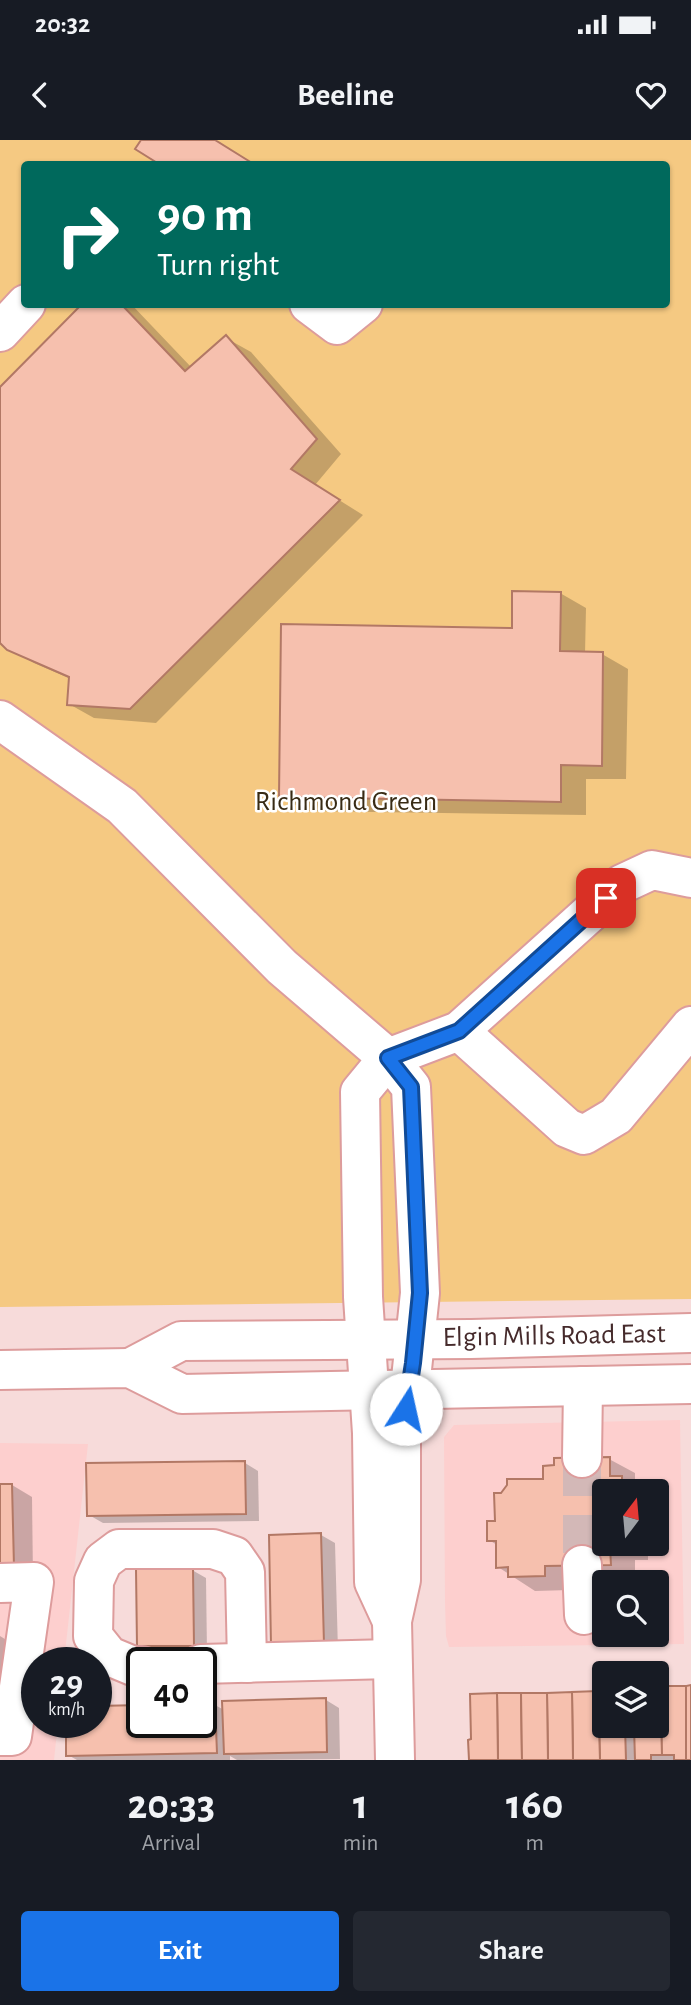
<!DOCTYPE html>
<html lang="en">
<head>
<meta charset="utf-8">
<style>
  :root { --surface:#171b24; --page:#242831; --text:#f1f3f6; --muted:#9ea1a6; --accent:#1a73e8 }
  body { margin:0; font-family:"Alegreya Sans",sans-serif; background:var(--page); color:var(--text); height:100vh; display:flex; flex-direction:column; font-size:26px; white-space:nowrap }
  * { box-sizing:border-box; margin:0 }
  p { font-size:23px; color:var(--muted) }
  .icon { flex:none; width:38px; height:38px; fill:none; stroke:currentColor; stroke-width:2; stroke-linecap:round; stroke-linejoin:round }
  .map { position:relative; height:1620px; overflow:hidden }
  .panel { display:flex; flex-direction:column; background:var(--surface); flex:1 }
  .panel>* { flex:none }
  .hud { position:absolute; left:21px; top:21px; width:649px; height:147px; border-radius:7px; box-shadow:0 2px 5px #0004; background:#00695c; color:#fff; overflow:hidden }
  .needle { width:46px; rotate:16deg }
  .fabs { position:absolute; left:592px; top:1339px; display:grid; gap:14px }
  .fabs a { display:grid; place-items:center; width:77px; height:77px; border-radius:7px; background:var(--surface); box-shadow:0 2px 5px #0004; font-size:35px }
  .speed { position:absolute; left:21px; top:1507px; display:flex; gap:14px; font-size:35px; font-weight:700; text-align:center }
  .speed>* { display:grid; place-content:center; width:91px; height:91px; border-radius:50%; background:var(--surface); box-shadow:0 2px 5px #0004; line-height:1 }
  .speed small { font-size:18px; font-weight:400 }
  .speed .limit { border:4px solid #111; border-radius:10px; background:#fff; color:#111 }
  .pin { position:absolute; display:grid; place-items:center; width:60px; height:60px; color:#fff; margin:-30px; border-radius:14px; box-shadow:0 4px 10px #0006 }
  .me { position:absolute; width:77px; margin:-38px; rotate:10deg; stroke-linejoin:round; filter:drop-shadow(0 0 5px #0008) }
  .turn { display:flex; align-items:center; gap:24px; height:147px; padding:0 21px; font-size:32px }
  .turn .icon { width:91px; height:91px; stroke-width:2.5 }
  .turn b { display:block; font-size:49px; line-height:60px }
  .eta { display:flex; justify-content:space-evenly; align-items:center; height:119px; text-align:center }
  .eta b { font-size:42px; font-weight:600; line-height:49px }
  .action { display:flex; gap:14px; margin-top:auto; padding:14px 21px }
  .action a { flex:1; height:80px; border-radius:7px; background:var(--accent); color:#fff; font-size:28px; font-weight:600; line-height:80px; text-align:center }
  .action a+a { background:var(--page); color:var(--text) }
  .status { display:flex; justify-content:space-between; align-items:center; height:49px; padding:0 35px; background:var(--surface); direction:ltr }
  .status svg { height:19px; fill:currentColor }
  header { display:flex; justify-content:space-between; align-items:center; height:91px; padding:0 21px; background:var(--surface); font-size:32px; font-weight:600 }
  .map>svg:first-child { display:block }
</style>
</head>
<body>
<div class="status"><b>20:32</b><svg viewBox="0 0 49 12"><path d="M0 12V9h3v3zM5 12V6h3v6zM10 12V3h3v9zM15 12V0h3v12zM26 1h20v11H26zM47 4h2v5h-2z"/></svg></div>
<header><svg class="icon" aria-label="back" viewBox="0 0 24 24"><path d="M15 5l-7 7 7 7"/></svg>Beeline<svg class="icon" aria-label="heart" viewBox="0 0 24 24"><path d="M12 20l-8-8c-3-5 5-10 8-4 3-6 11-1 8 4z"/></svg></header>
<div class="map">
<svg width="691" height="1620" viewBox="0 0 691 1620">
  <rect width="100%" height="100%" fill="#f7dbda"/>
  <g fill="#fdcfce" fill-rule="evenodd">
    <path d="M680,1280L684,1504L449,1507L446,1496L445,1462L444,1297L454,1285ZM604,1351H656V1404H604ZM604,1442H656V1494H604Z"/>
    <polygon points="0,1303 88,1304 64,1522 37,1522 37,1582 58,1582 54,1620 0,1620"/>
  </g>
  <path fill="#f5c982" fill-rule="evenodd" d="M0,0H691V1159L0,1167ZM24,24H667V164H24Z"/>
  <g fill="#0003">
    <polygon points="143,0 213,0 253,24 163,24 138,9"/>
    <polygon points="85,164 131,164 192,228 226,198 251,212 341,314 315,345 363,375 156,583 94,578 69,564 71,539 34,523 8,508 0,501 0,249"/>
    <polygon points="560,453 586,468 585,514 602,514 628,529 626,639 586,639 586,675 306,671 281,656"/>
    <polygon points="609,1319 635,1333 635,1345 645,1351 604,1351 604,1404 648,1404 648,1420 635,1420 635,1439 569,1439 570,1450 535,1451 498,1427 497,1405 489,1400 497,1382 545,1341"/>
    <polygon points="245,1323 258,1331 259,1381 103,1383 89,1375"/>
    <polygon points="12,1345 32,1357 33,1438 0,1430 0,1346"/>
    <polygon points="321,1395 335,1403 338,1511 287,1512"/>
    <polygon points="192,1430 206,1438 207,1513 152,1513 139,1505"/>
    <polygon points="0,1496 8,1501 0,1595"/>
    <polygon points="691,1547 691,1620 472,1620 470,1601 604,1586 656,1586"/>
    <polygon points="326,1560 339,1568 340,1619 237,1620 230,1616 230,1620 77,1620 68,1615 67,1582 201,1582 215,1565 224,1570"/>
  </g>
  <g fill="#f6c0ae" stroke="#b27865" stroke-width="2">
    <polygon points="141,0 215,0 252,23 159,24 135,9"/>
    <polygon points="82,164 121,164 185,231 226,195 317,299 291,329 340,360 130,569 67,565 69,537 7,510 0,503 0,247"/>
    <polygon points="512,451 561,452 560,511 603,512 602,626 561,625 561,662 279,657 281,484 512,488"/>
    <polygon points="610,1317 610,1336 622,1336 622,1351 604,1351 604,1404 623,1404 623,1406 610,1407 611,1425 545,1426 545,1436 508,1437 508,1427 496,1428 496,1401 487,1401 487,1381 495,1381 494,1353 501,1353 507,1345 507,1339 543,1339 543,1326 554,1325 554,1318"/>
    <polygon points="245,1321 246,1374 87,1376 86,1323"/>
    <polygon points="0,1344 12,1344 14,1427 0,1427"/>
    <polygon points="321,1393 324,1504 271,1506 269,1395"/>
    <polygon points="136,1429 193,1429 194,1506 137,1506"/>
    <polygon points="691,1545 691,1620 686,1620 686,1546"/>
    <polygon points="656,1546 661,1546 662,1615 651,1615 651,1620 635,1620 634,1586 656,1586"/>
    <polygon points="661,1546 686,1546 686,1620 674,1620 674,1615 662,1615"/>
    <polygon points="598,1551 604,1551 604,1586 625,1586 626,1620 600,1620"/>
    <polygon points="598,1551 600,1620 573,1620 572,1552"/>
    <polygon points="572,1552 573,1620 548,1620 547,1553"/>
    <polygon points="497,1553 521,1553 522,1620 498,1620"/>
    <polygon points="497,1553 498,1620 469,1620 468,1600 471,1599 470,1554"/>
    <polygon points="521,1553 547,1553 548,1620 522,1620"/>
    <polygon points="326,1558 327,1612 224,1614 222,1561"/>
    <polygon points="201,1563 215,1563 217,1613 66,1616 66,1582 96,1582 96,1566 142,1565 142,1582 201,1582"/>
  </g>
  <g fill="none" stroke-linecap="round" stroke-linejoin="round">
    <polyline stroke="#d3b8b7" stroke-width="38" stroke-dasharray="38 19" stroke-linecap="butt" points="582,1318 582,1425"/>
    <g stroke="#dd9c9c" stroke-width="42">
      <g id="minor">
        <polyline points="309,164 337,185 363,164"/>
        <polyline points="0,192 26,164"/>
        <polyline points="0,580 122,666 282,827 388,918 411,947 420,1153 410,1248 401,1290 401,1440 392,1481 395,1620"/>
        <polyline points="459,891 567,988 584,995 616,976 691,886"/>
        <polyline points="582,1318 583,1246"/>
        <polyline points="582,1425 584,1475"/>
        <polyline points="0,1443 34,1442 12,1596 0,1596"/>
        <polyline points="392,1481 374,1442 372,1293 363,1157 360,952 388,918 459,891 622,744 652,730 691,738"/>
        <polyline points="201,1524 391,1519"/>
        <polyline points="142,1526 133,1526 109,1516 93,1496 94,1441 103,1421 119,1409 213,1409 234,1416 245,1432 247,1523"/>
      </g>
    </g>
    <g stroke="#dd9c9c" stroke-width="42">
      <g id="major">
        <polyline points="130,1228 181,1201 471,1199 691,1193"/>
        <polyline points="0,1230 130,1228 182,1254 691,1244"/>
      </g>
    </g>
    <use href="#minor" stroke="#fff" stroke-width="38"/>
    <use href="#major" stroke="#fff" stroke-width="38"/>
  </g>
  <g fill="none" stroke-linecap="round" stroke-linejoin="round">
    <g stroke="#114b97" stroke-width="18">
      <polyline id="route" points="406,1269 413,1223 420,1153 411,947 388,918 459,891 606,758"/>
    </g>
    <use href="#route" stroke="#1a73e8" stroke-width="12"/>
  </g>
  <g text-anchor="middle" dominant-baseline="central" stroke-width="5" stroke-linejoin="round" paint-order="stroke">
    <g font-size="28" fill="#382b15" stroke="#fff">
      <text x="346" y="662">Richmond Green</text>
    </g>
    <g font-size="28" fill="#452a2b" stroke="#fff">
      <text transform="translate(554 1196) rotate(-1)">Elgin Mills Road East</text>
    </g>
  </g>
</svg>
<div class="fabs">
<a><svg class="needle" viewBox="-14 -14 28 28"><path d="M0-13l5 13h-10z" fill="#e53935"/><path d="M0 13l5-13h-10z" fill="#9ea1a6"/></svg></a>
<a><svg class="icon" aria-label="search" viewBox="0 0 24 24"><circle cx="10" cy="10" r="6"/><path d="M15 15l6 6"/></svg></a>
<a><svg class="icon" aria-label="layers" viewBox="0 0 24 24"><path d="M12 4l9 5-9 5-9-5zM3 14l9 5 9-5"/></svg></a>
</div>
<div class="speed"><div>29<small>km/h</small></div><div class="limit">40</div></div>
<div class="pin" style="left:606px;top:758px;background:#d93025"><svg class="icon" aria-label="arrive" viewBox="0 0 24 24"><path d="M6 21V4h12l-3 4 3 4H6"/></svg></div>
<svg class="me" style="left:406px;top:1269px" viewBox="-20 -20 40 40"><circle r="19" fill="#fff"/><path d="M0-13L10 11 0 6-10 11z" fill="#1a73e8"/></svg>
<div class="hud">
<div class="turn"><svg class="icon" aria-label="right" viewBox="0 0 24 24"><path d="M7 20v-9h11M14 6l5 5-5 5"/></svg><div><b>90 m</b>Turn right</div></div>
</div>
</div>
<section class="panel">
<div class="eta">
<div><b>20:33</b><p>Arrival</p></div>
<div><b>1</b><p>min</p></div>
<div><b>160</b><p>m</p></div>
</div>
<div class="action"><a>Exit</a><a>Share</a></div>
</section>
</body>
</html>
